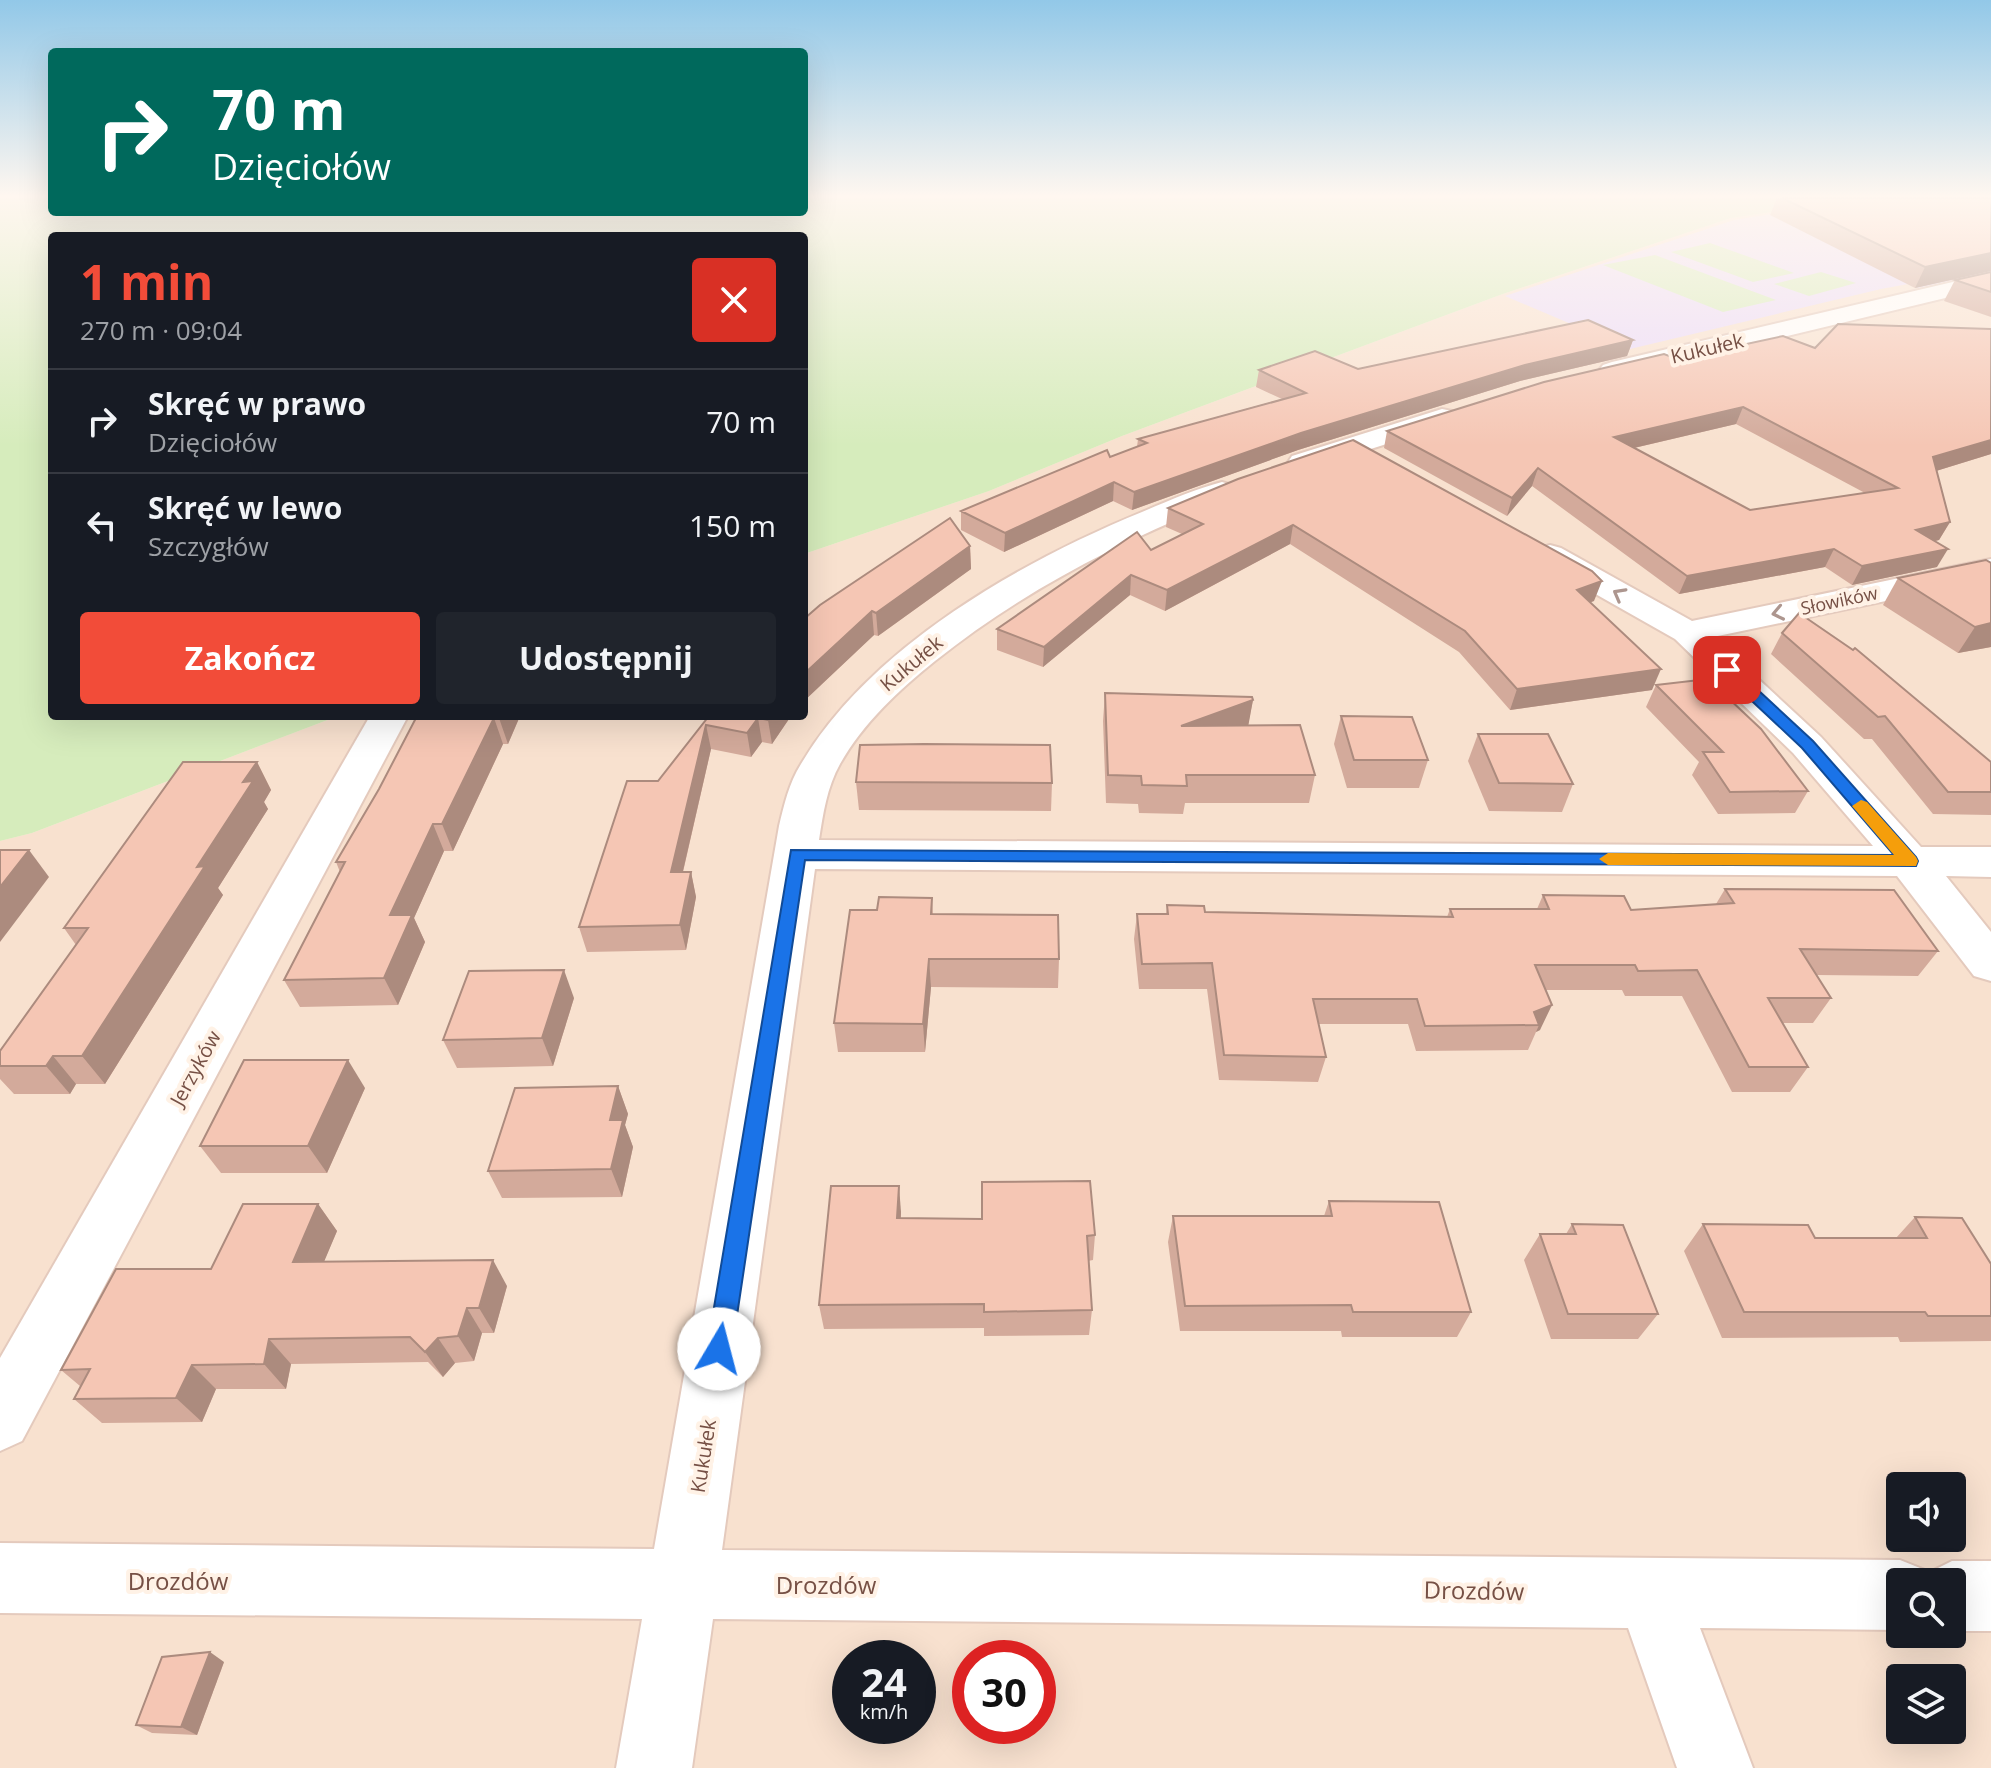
<!DOCTYPE html>
<html lang="pl">
<head>
<meta charset="utf-8">
<style>
  :root { --surface:#171b24; --page:#20242c; --text:#f1f3f6; --muted:#9ea1a6; --line:#363941; --accent:#f24c39 }
  body { margin:0; font-family:"Open Sans",sans-serif; background:var(--page); color:var(--text); height:100vh; display:flex; flex-direction:column; font-size:30px; white-space:nowrap }
  * { box-sizing:border-box; margin:0 }
  p { font-size:26px; color:var(--muted) }
  .icon { flex:none; width:44px; height:44px; fill:none; stroke:currentColor; stroke-width:2; stroke-linecap:round; stroke-linejoin:round }
  .map { position:relative; flex:1; overflow:hidden }
  .details { position:absolute; left:48px; top:232px; width:760px; height:488px; display:flex; flex-direction:column; background:var(--surface); border-radius:8px; box-shadow:0 8px 32px #0002 }
  .details>* { flex:none }
  .hud { position:absolute; left:48px; top:48px; width:760px; height:168px; border-radius:8px; box-shadow:0 8px 32px #0002; background:#00695c; color:#fff; overflow:hidden }
  .buttons { position:absolute; left:1886px; top:1472px; display:grid; gap:16px }
  .buttons a { display:grid; place-items:center; width:80px; height:80px; border-radius:8px; background:var(--surface); box-shadow:0 8px 32px #0002; font-size:40px }
  .speed { position:absolute; left:832px; top:1640px; display:flex; gap:16px; font-size:40px; font-weight:700; text-align:center }
  .speed>* { display:grid; place-content:center; width:104px; height:104px; border-radius:50%; background:var(--surface); box-shadow:0 8px 32px #0002; line-height:1 }
  .speed small { font-size:20px; font-weight:400 }
  .speed .limit { border:12px solid #d22; background:#fff; color:#111 }
  .pin { position:absolute; display:grid; place-items:center; width:68px; height:68px; color:#fff; margin:-34px; border-radius:16px; box-shadow:0 4px 12px #0006 }
  .me { position:absolute; width:88px; margin:-44px; rotate:8deg; stroke-linejoin:round; filter:drop-shadow(0 0 6px #0008) }
  .turn { display:flex; align-items:center; gap:28px; height:168px; padding:0 32px; font-size:36px }
  .turn .icon { width:104px; height:104px; stroke-width:2.5 }
  .turn b { display:block; font-size:56px; line-height:68px }
  .round { display:grid; place-items:center; flex:none; width:84px; height:84px; border-radius:8px; background:var(--page) }
  .head { display:flex; align-items:center; justify-content:space-between; height:136px; padding:0 32px }
  h1 { font-size:48px; font-weight:700; line-height:60px; color:var(--accent) }
  .button { display:flex; gap:16px; margin-top:auto; padding:16px 32px }
  .button a { flex:1; height:92px; border-radius:8px; background:var(--accent); color:#fff; font-size:32px; font-weight:700; line-height:92px; text-align:center }
  .button a+a { background:var(--page); color:var(--text) }
  ul { padding:0; list-style:none }
  li { display:flex; align-items:center; gap:24px; height:104px; padding:0 32px; border-top:2px solid var(--line) }
  li div { flex:1 }
  li b { display:block; font-size:30px }
  li em { font-style:normal }
  .map>svg:first-child { display:block }
</style>
</head>
<body>
<div class="map">
<svg width="1991" height="1768" viewBox="0 0 1991 1768">
  <rect width="100%" height="100%" fill="#feeede"/>
  <path fill="#f8e1cf" fill-rule="evenodd" d="M1871,198H1991V1768H0V841L32,833L338,716H804V554L989,491L1122,436L1500,295L1731,218ZM1900,1486H1952V1538H1900ZM1900,1582H1952V1634H1900ZM850,1658H918V1726H850ZM970,1658H1038V1726H970ZM1900,1678H1952V1730H1900Z"/>
  <polygon fill="#ebdbfa" points="1873,198 1991,246 1991,272 1918,288 1908,284 1881,289 1630,349 1505,296 1734,220"/>
  <g fill="#d6ecbc">
    <polygon points="0,198 52,198 52,212 804,212 804,198 1871,198 1731,218 1500,295 1122,436 989,491 804,554 804,236 52,236 52,716 338,716 32,833 0,841"/>
    <polygon points="1710,243 1794,273 1753,282 1671,252"/>
    <polygon points="1655,255 1776,300 1723,312 1603,265"/>
    <polygon points="1821,272 1856,283 1809,296 1774,284"/>
  </g>
  <g fill="none" stroke-linecap="round" stroke-linejoin="round">
    <g stroke="#e4cabd" stroke-width="4">
      <g id="minor">
        <polygon points="1991,273 1991,287 1612,378 1603,375 1599,370 1603,365 1612,362"/>
        <polygon points="1442,409 1452,411 1455,417 1452,423 1302,471 1292,468 1288,462 1292,456"/>
        <path d="M1222,482L1232,485L1237,491L1232,497C1125,539 1025,589 935,661C899,690 863,723 840,764C827,787 823,814 819,840L1873,846L1793,753L1675,639L1539,562L1534,555L1539,548L1550,545L1561,548L1692,621L1991,559V579L1713,637L1821,737L1921,847H1991V877L1946,876L1991,932V981L1974,976L1897,876L815,869L722,1550L1900,1560L1925,1570L1926,1574L1952,1561H1991V1631H1952V1582H1900V1630L1700,1628L1753,1768H1677L1628,1628L713,1619L692,1768H616L642,1619L0,1613V1543L654,1549L779,826C784,805 789,783 801,764C870,647 1020,562 1142,512C1168,501 1195,489 1222,482Z"/>
        <polygon points="370,716 408,716 22,1441 0,1451 0,1358"/>
      </g>
    </g>
    <use href="#minor" fill="#fff" fill-rule="evenodd"/>
  </g>
  <g fill="#d3aa9b" fill-rule="evenodd">
    <polygon points="1777,198 1991,198 1991,271 1915,288 1770,215"/>
    <polygon points="1991,272 1991,317 1944,301 1955,280"/>
    <path d="M1991,329V454L1936,471L1950,522L1939,540L1935,541L1937,567L1852,585L1825,567L1679,594L1532,486L1507,516L1384,448L1387,431L1677,359L1815,348ZM1736,424L1865,493L1750,510L1634,448Z"/>
    <polygon points="1633,340 1627,356 1520,381 1298,450 1132,510 1113,501 1004,552 961,530 961,511 1137,447 1138,439 1282,399 1256,387 1259,370 1358,369"/>
    <polygon points="1238,479 1594,601 1590,602 1652,690 1510,710 1459,652 1290,544 1165,611 1130,595 1043,667 997,650 997,629 1182,534 1166,527 1168,508"/>
    <polygon points="970,546 971,569 878,636 874,635 804,701 804,619"/>
    <polygon points="1991,563 1991,647 1958,653 1883,605 1898,578"/>
    <polygon points="1782,633 1991,762 1991,815 1933,814 1872,739 1864,739 1771,654"/>
    <polygon points="1656,685 1808,791 1795,813 1718,814 1692,775 1699,762 1646,707"/>
    <polygon points="1105,693 1253,700 1248,725 1315,775 1309,803 1185,803 1183,814 1139,813 1138,804 1106,803 1103,721"/>
    <polygon points="417,716 520,716 508,744 503,744 453,851 444,851 414,918 425,942 398,1005 300,1007 284,980 340,872 336,862 379,789"/>
    <polygon points="709,716 791,716 772,744 762,742 751,757 711,749 683,872 691,872 696,897 686,950 587,952 579,927 658,781"/>
    <polygon points="1341,716 1428,760 1419,788 1347,788 1334,744"/>
    <polygon points="1478,734 1573,784 1562,812 1489,811 1468,761"/>
    <polygon points="257,762 271,790 264,802 268,809 218,888 223,895 105,1084 76,1084 70,1094 14,1094 0,1079 0,1051 76,945 64,928"/>
    <polygon points="856,782 1052,783 1051,811 859,810"/>
    <polygon points="1725,889 1938,951 1918,976 1816,975 1831,998 1813,1023 1782,1023 1808,1067 1790,1092 1732,1092 1682,996 1625,996 1622,990 1545,990 1540,1030 1536,1032 1528,1050 1416,1051 1408,1024 1319,1024 1326,1057 1318,1082 1219,1080 1207,989 1139,989 1134,939 1137,914 1166,914 1167,905 1205,912 1447,917 1450,909 1537,909 1543,895 1631,910 1716,904"/>
    <polygon points="932,898 933,914 1059,959 1058,988 931,987 925,1052 838,1052 834,1023 877,910"/>
    <polygon points="574,998 553,1066 457,1068 443,1040"/>
    <polygon points="618,1086 628,1114 625,1125 633,1147 622,1197 502,1198 488,1171"/>
    <polygon points="365,1088 327,1173 221,1173 200,1146"/>
    <polygon points="1329,1201 1471,1312 1457,1337 1342,1337 1341,1331 1180,1331 1168,1242 1173,1216 1324,1216"/>
    <polygon points="318,1204 337,1231 324,1261 507,1286 494,1333 482,1333 474,1361 455,1363 443,1377 428,1362 291,1364 286,1389 216,1389 202,1422 102,1423 74,1399 80,1386 61,1370 211,1269"/>
    <polygon points="901,1212 901,1218 1095,1235 1093,1260 1088,1261 1092,1310 1089,1335 984,1336 984,1328 824,1329 819,1305"/>
    <polygon points="1915,1217 1991,1264 1991,1341 1900,1342 1898,1337 1722,1338 1684,1251 1703,1224 1815,1238 1896,1238"/>
    <polygon points="1572,1224 1658,1314 1638,1339 1551,1339 1524,1260 1540,1234 1566,1234"/>
    <polygon points="224,1662 197,1735 152,1733 136,1725"/>
  </g>
  <g fill="#ac8b7e">
    <polygon points="1991,253 1991,271 1915,288 1925,267"/>
    <polygon points="1633,340 1627,356 1520,381 1298,450 1132,510 1134,492 1301,433 1525,365"/>
    <polygon points="1743,407 1736,424 1608,454 1614,437"/>
    <polygon points="1991,440 1991,454 1923,475 1933,457"/>
    <polygon points="1538,468 1532,486 1507,516 1512,498"/>
    <polygon points="1114,482 1113,501 1004,552 1005,533"/>
    <polygon points="1950,522 1939,540 1906,548 1916,530"/>
    <polygon points="1293,525 1290,544 1165,611 1167,590"/>
    <polygon points="970,546 971,569 878,636 876,613"/>
    <polygon points="1834,549 1825,567 1679,594 1687,576"/>
    <polygon points="1948,549 1937,567 1852,585 1862,566"/>
    <polygon points="1131,575 1130,595 1043,667 1044,647"/>
    <polygon points="1602,581 1594,601 1569,610 1577,590"/>
    <polygon points="872,611 874,635 804,701 804,674"/>
    <polygon points="1991,623 1991,647 1958,653 1975,627"/>
    <polygon points="1661,669 1652,690 1510,710 1517,689"/>
    <polygon points="1253,700 1248,727 1181,726"/>
    <polygon points="500,716 520,716 508,744 499,718"/>
    <polygon points="770,716 791,716 772,744 768,720"/>
    <polygon points="494,718 503,744 453,851 442,824"/>
    <polygon points="758,718 762,742 751,757 747,733"/>
    <polygon points="706,725 711,749 677,897 671,872"/>
    <polygon points="257,762 271,790 264,802 268,809 218,888 223,895 105,1084 82,1056 197,867 243,782"/>
    <polygon points="433,824 444,851 414,918 425,942 398,1005 384,978 390,915"/>
    <polygon points="29,850 49,877 0,942 0,887"/>
    <polygon points="691,872 696,897 686,950 680,925"/>
    <polygon points="929,959 931,987 925,1052 923,1024"/>
    <polygon points="564,970 574,998 553,1066 542,1038"/>
    <polygon points="1552,1005 1540,1030 1536,1032 1539,1025 1534,1012"/>
    <polygon points="53,1056 76,1084 70,1094 46,1066"/>
    <polygon points="348,1060 365,1088 327,1173 308,1146"/>
    <polygon points="618,1086 628,1114 625,1125 633,1147 622,1197 611,1169 610,1120"/>
    <polygon points="899,1186 901,1212 899,1243 897,1218"/>
    <polygon points="318,1204 337,1231 313,1288 293,1262"/>
    <polygon points="493,1260 507,1286 494,1333 479,1308"/>
    <polygon points="467,1308 482,1333 474,1361 458,1336"/>
    <polygon points="438,1338 455,1363 443,1377 425,1352"/>
    <polygon points="269,1339 291,1364 286,1389 264,1364"/>
    <polygon points="192,1365 216,1389 202,1422 176,1398"/>
    <polygon points="210,1652 224,1662 197,1735 181,1727"/>
  </g>
  <g fill="#f5c6b4" stroke="#ac8b7e" stroke-width="2" fill-rule="evenodd">
    <polygon points="1782,198 1991,198 1991,253 1925,267"/>
    <polygon points="1991,272 1991,292 1955,280"/>
    <polygon points="1588,320 1633,340 1525,365 1301,433 1134,492 1114,482 1005,533 961,511 1107,450 1110,457 1147,443 1138,439 1306,393 1259,370 1315,351 1358,369"/>
    <path d="M1838,324L1991,329V440L1933,457L1950,522L1916,530L1948,549L1862,566L1834,549L1687,576L1538,468L1512,498L1387,431L1544,382L1664,354L1677,359L1783,336L1815,348ZM1743,407L1898,488L1750,510L1614,437Z"/>
    <polygon points="1353,440 1592,571 1602,581 1577,590 1661,669 1517,689 1465,631 1293,525 1167,590 1131,575 1044,647 997,629 1137,532 1151,550 1203,524 1168,508 1238,479"/>
    <polygon points="950,518 970,546 876,613 872,611 804,674 804,619 820,605"/>
    <polygon points="1986,560 1991,563 1991,623 1975,627 1898,578"/>
    <polygon points="1799,613 1853,650 1855,648 1991,762 1991,792 1948,792 1885,716 1878,717 1782,633"/>
    <polygon points="1708,679 1761,729 1808,791 1730,792 1703,752 1723,752 1656,685"/>
    <polygon points="1105,693 1252,697 1253,700 1181,726 1300,725 1315,775 1186,775 1187,786 1142,785 1141,776 1108,775"/>
    <polygon points="417,716 500,716 499,718 494,718 442,824 433,824 390,915 412,915 384,978 284,980 345,862 336,862 379,789"/>
    <polygon points="709,716 770,716 768,720 758,718 747,733 706,725 671,872 691,872 680,925 579,927 627,781 658,781"/>
    <polygon points="1341,716 1412,717 1428,760 1354,760"/>
    <polygon points="1478,734 1548,734 1573,784 1499,783"/>
    <polygon points="924,744 1050,745 1052,783 856,782 860,745"/>
    <polygon points="183,762 257,762 243,782 253,781 197,867 205,866 82,1056 53,1056 46,1066 0,1066 0,1051 88,928 64,928"/>
    <polygon points="0,850 29,850 0,887"/>
    <polygon points="1725,889 1894,890 1938,951 1800,949 1831,998 1768,998 1808,1067 1749,1067 1697,970 1638,971 1635,965 1535,965 1552,1005 1534,1012 1539,1025 1425,1026 1417,999 1313,999 1326,1057 1224,1055 1212,963 1142,964 1137,914 1168,914 1167,905 1204,906 1205,912 1453,917 1450,909 1549,909 1543,895 1624,896 1631,910 1734,903"/>
    <polygon points="879,897 932,898 931,914 1058,915 1059,959 929,959 923,1024 834,1023 850,910 877,910"/>
    <polygon points="564,970 542,1038 443,1040 469,971"/>
    <polygon points="244,1060 348,1060 308,1146 200,1146"/>
    <polygon points="618,1086 610,1120 623,1120 611,1169 488,1171 515,1088"/>
    <polygon points="1090,1181 1095,1235 1087,1236 1092,1310 984,1312 984,1304 819,1305 831,1186 899,1186 897,1218 982,1219 982,1182"/>
    <polygon points="1329,1201 1439,1202 1471,1312 1353,1312 1351,1305 1185,1306 1173,1216 1332,1216"/>
    <polygon points="243,1204 318,1204 293,1262 493,1260 479,1308 467,1308 458,1336 438,1338 425,1352 410,1337 269,1339 264,1364 192,1365 176,1398 74,1399 90,1369 61,1370 116,1269 211,1269"/>
    <polygon points="1915,1217 1962,1218 1991,1264 1991,1316 1928,1316 1925,1312 1744,1312 1703,1224 1808,1225 1815,1238 1927,1238"/>
    <polygon points="1572,1224 1623,1225 1658,1314 1568,1314 1540,1234 1576,1234"/>
    <polygon points="210,1652 181,1727 136,1725 162,1657"/>
  </g>
  <defs><path id="oneway-chevron" d="M-2-3.5L2.5 0L-2 3.5" fill="none" stroke-width="1.6" stroke-linecap="round" stroke-linejoin="round" transform="scale(2)"/></defs>
  <g stroke="#ad968f">
    <use href="#oneway-chevron" transform="translate(1619 594) rotate(-151)"/>
    <use href="#oneway-chevron" transform="translate(1778 613) rotate(168)"/>
  </g>
  <linearGradient id="sky" x2="0" y2="1"><stop stop-color="#92c8e8"/><stop offset="0.44" stop-color="#fff7f0"/><stop offset="1" stop-color="#fff7f0" stop-opacity="0"/></linearGradient>
  <rect width="1991" height="446" fill="url(#sky)"/>
  <polygon fill="#1a73e8" stroke="#114b97" stroke-width="2" points="1727,665 1732,666 1813,741 1916,857 1918,861 1916,866 805,860 732,1349 728,1358 719,1361 710,1358 707,1349 791,850 1894,855 1802,748 1722,673 1722,666"/>
  <polygon fill="#f59e0b" points="1861,800 1867,802 1916,857 1918,861 1916,866 1608,865 1599,859 1608,853 1894,855 1852,806"/>
  <g text-anchor="middle" dominant-baseline="central" stroke-width="8" stroke-linejoin="round" paint-order="stroke">
    <g font-size="18" fill="#765045" stroke="#fff2e6">
      <text transform="translate(1839 600) rotate(-12)">Słowików</text>
    </g>
    <g font-size="20" fill="#765045" stroke="#fff2e6">
      <text transform="translate(1707 348) rotate(-13)">Kukułek</text>
      <text transform="translate(911 663) rotate(-40)">Kukułek</text>
      <text transform="translate(195 1068) rotate(-61)">Jerzyków</text>
      <text transform="translate(703 1456) rotate(-81)">Kukułek</text>
    </g>
    <g font-size="24" fill="#765045" stroke="#fff2e6">
      <text x="178" y="1580">Drozdów</text>
      <text x="826" y="1584">Drozdów</text>
      <text transform="translate(1474 1590) rotate(1)">Drozdów</text>
    </g>
  </g>
</svg>
<div class="buttons">
<a><svg class="icon" aria-label="sound" viewBox="0 0 24 24"><path d="M4 9h4l5-4v14l-5-4H4zM17 9q2 3 0 6"/></svg></a>
<a><svg class="icon" aria-label="search" viewBox="0 0 24 24"><circle cx="10" cy="10" r="6"/><path d="M15 15l6 6"/></svg></a>
<a><svg class="icon" aria-label="layers" viewBox="0 0 24 24"><path d="M12 4l9 5-9 5-9-5zM3 14l9 5 9-5"/></svg></a>
</div>
<div class="speed"><div>24<small>km/h</small></div><div class="limit">30</div></div>
<div class="pin" style="left:1727px;top:670px;background:#d93025"><svg class="icon" aria-label="arrive" viewBox="0 0 24 24"><path d="M6 21V4h12l-3 4 3 4H6"/></svg></div>
<svg class="me" style="left:719px;top:1349px" viewBox="-20 -20 40 40"><circle r="19" fill="#fff"/><path d="M0-13L10 11 0 6-10 11z" fill="#1a73e8"/></svg>
<div class="hud">
<div class="turn"><svg class="icon" aria-label="right" viewBox="0 0 24 24"><path d="M7 20v-9h11M14 6l5 5-5 5"/></svg><div><b>70 m</b>Dzięciołów</div></div>
</div>
<section class="details">
<div class="head"><div><h1>1 min</h1><p>270 m · 09:04</p></div><a class="round" style="background:#d93025;color:#fff"><svg class="icon" aria-label="close" viewBox="0 0 24 24"><path d="M6 6l12 12M18 6L6 18"/></svg></a></div>
<ul>
<li><svg class="icon" aria-label="right" viewBox="0 0 24 24"><path d="M7 20v-9h11M14 6l5 5-5 5"/></svg><div><b>Skręć w prawo</b><p>Dzięciołów</p></div><em>70 m</em></li>
<li><svg class="icon" aria-label="left" viewBox="0 0 24 24"><path d="M17 20v-9H6M10 6l-5 5 5 5"/></svg><div><b>Skręć w lewo</b><p>Szczygłów</p></div><em>150 m</em></li>
</ul>
<div class="button"><a>Zakończ</a><a>Udostępnij</a></div>
</section>
</div>
</body>
</html>
